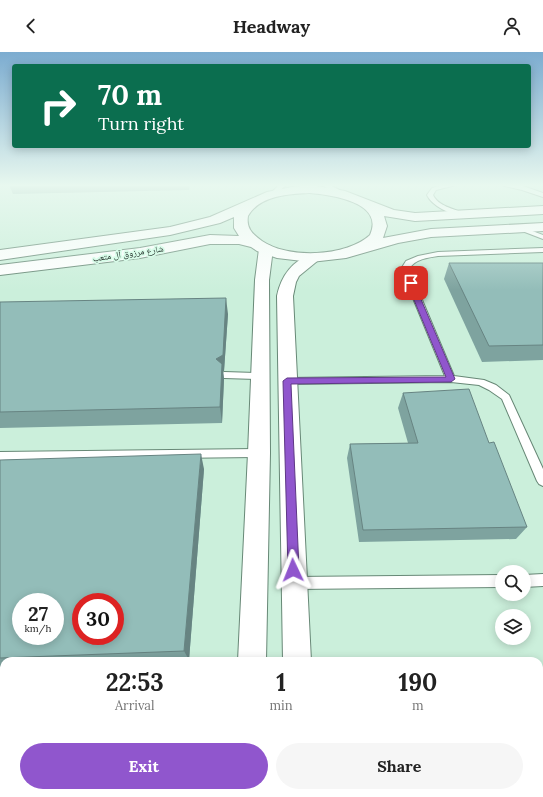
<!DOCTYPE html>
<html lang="en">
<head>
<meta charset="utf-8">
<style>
  :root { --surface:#fff; --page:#f6f6f6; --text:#222; --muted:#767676; --accent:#9056cd }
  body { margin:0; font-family:Lora,"Noto Naskh Arabic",serif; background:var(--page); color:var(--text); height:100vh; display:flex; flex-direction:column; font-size:15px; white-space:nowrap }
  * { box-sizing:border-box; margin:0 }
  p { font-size:13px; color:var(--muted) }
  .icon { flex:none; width:22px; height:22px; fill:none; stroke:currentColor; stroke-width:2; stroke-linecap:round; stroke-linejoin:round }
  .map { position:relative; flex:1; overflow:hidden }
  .sheet { position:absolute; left:0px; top:605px; width:543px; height:140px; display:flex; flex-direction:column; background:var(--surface); border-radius:12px 12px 0 0; box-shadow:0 2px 10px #0003 }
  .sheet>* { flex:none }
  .guide { position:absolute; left:12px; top:12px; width:519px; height:84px; border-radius:4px; box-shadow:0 2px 10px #0003; background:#0b6e4f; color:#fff; overflow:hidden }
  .buttons { position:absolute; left:495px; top:513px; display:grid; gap:8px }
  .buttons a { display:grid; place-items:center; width:36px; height:36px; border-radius:50%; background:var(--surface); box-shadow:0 2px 10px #0003; font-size:20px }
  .speed { position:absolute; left:12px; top:541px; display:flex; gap:8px; font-size:20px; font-weight:700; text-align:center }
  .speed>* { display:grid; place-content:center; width:52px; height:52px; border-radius:50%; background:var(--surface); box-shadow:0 2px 10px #0003; line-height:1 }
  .speed small { font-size:10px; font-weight:400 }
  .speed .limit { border:6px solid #d22; background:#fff; color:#111 }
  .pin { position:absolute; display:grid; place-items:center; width:34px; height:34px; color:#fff; margin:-17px; border-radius:8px; box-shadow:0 2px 6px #0006 }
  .me { position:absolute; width:44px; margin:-22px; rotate:358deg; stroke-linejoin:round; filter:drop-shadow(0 0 3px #0008) }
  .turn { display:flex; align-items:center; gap:14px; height:84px; padding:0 20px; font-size:18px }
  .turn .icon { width:52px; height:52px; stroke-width:2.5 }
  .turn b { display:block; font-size:28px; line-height:34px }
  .eta { display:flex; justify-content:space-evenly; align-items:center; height:68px; text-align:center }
  .eta b { font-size:24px; font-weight:700; line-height:28px }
  .cta { display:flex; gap:8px; margin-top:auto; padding:8px 20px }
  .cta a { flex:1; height:46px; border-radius:24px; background:var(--accent); color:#fff; font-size:16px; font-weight:700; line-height:46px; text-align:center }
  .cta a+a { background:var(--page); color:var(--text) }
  header { display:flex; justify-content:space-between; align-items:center; height:52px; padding:0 20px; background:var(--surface); font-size:18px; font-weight:700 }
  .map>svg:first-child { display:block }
</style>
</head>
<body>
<header><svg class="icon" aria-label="back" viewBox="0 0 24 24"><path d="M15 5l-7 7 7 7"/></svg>Headway<svg class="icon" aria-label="person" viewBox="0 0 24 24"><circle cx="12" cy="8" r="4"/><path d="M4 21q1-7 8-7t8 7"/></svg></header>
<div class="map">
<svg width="543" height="745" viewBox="0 0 543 745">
  <rect width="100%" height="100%" fill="#cbefdb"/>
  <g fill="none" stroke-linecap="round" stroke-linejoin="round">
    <g stroke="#678876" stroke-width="2">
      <g id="lane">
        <polygon points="279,133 286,133 275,143 271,143 271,141"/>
        <polygon points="321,133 330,133 347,142 342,143"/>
        <path d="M443,133H456L436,138L433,143C438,154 454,157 464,161V163C452,164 432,154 427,143L432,136Z"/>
        <polygon points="501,133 523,134 543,141 543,145 522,138"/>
        <polygon points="519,174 543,183 543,187 517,177 517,175"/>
        <path d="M543,196V200L438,204C427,206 415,207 409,217L454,324L484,328L496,333L509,343L543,417V434L539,432L537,429L502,347L489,338L479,333L451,330L287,332L282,329L287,326L445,324L401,217L406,209L418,204L438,200Z"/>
        <polygon points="224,320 260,321 265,324 260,327 224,326 219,323"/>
        <polygon points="259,397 263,398 264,401 263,404 259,405 0,408 0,400"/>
        <polygon points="543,522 543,534 524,535 524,523"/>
        <polygon points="502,523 502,535 294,537 289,535 288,531 289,527 294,525"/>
        <rect x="0" y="680" width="4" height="16"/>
      </g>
    </g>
    <g stroke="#678876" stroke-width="2">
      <g id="street">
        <polygon points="266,193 271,194 273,197 269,228 270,401 266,609 238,609 248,401 255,228 259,197 261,194"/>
        <path d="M314,202L319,203L321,206L299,224L296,230L293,244L311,609H283L277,244C281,224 293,207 314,202Z"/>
        <rect x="229" y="741" width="34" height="4"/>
        <rect x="285" y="741" width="34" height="4"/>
      </g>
    </g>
    <g stroke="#678876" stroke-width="2">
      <path id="secondary" d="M311,133L345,139L394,158L415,161L543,154V162L415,169L384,164L387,174L383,186L431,177L543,171V179L431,185L398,191L346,206L311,210L277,206L257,199L251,195L239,192H210L140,206L0,223V213L140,196L210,183L239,184L234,176V165L220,171L170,183L0,208V198L170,175L210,165L267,140L292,135ZM310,141C331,143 385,150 370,183C346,205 288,207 262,189C252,182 246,176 248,164C260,143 289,142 310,141Z"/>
    </g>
    <use href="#lane" fill="#fff" fill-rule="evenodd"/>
    <use href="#street" fill="#fff" fill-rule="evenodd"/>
    <use href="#secondary" fill="#fff" fill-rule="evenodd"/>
  </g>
  <g fill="#7ea39f">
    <polygon points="9,133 190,133 189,138 13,142"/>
    <polygon points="449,211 543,211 543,308 482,310 444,227"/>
    <polygon points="0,250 228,262 224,319 223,319 224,327 222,371 0,376"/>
    <polygon points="403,341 489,391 527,475 516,487 359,490 347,406 350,392 408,391 398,356"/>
    <polygon points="0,408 204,417 189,608 160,609 4,609 4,615 0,615"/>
  </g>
  <g fill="#678482">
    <polygon points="226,246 228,262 224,319 223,319 224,327 222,371 220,355 216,307"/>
    <polygon points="201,402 204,417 189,608 184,599"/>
  </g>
  <g fill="#93bdb9" stroke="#678482" fill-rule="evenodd">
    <polygon points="449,211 543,211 543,293 489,294"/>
    <polygon points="226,246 223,303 216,307 222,312 220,355 0,360 0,250"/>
    <polygon points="469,337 489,391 494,390 527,475 363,478 350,392 418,391 403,341"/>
    <path d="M201,402L184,599L0,606V408ZM21,550H55V584H21ZM81,550H115V584H81Z"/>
  </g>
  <linearGradient id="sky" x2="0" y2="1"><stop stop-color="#7cacd0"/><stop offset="0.56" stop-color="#e8f8ef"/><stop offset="1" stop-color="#e8f8ef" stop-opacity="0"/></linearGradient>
  <rect width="543" height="238" fill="url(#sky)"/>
  <polygon fill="#9056cd" stroke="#5e3885" points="411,229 414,231 455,327 451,330 291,332 299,518 297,522 293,523 289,522 288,518 283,329 287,326 446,325 407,231"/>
  <g text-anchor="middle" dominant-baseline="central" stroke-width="3.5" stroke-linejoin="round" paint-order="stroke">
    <g font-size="9" fill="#24322b" stroke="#d8fce9">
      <text transform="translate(128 201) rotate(-8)">شارع مرزوق آل متعب</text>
    </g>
  </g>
</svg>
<div class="buttons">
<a><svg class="icon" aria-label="search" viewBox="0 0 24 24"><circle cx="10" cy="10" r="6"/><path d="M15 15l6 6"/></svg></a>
<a><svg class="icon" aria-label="layers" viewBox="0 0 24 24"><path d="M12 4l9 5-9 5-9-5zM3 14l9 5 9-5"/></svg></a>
</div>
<div class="speed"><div>27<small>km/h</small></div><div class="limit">30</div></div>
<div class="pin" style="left:411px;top:231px;background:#d93025"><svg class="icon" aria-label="arrive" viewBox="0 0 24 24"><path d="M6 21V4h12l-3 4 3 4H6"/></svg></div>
<svg class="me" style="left:293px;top:518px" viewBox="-20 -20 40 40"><path d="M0-17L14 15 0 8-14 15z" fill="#9056cd" stroke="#fff" stroke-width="4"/></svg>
<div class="guide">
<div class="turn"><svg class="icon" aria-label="right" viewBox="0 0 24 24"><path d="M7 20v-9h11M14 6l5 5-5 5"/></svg><div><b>70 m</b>Turn right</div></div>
</div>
<section class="sheet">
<div class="eta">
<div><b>22:53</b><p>Arrival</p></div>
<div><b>1</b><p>min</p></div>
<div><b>190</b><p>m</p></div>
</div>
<div class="cta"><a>Exit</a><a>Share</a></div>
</section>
</div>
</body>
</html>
